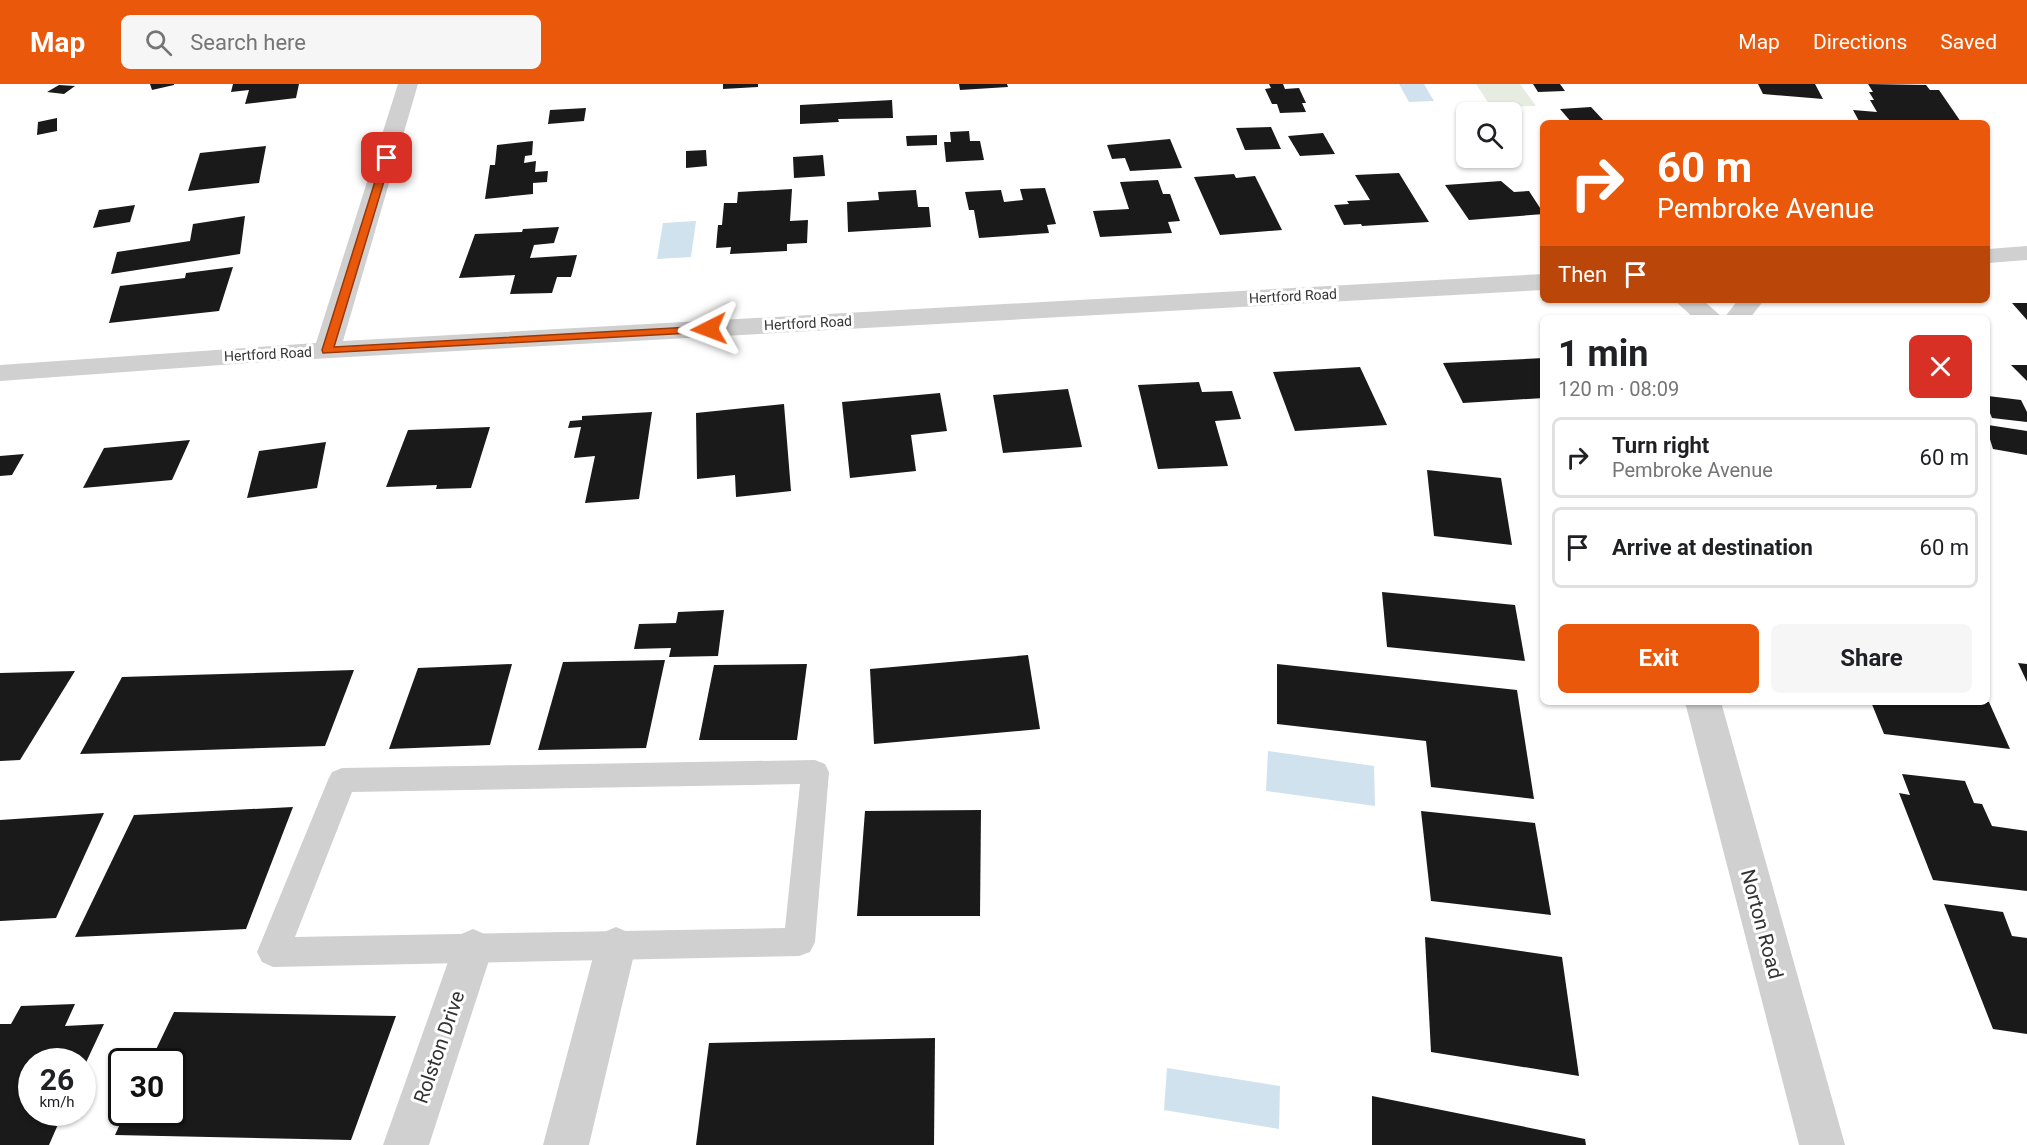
<!DOCTYPE html>
<html lang="en">
<head>
<meta charset="utf-8">
<style>
  :root { --surface:#fff; --page:#f6f6f6; --text:#202124; --muted:#757577; --line:#e0e0e0; --accent:#ea580c }
  body { margin:0; font-family:Roboto,sans-serif; background:var(--page); color:var(--text); height:100vh; display:flex; flex-direction:column; font-size:22px; white-space:nowrap }
  * { box-sizing:border-box; margin:0 }
  p { font-size:20px; color:var(--muted) }
  .icon { flex:none; width:33px; height:33px; fill:none; stroke:currentColor; stroke-width:2; stroke-linecap:round; stroke-linejoin:round }
  .map { position:relative; flex:1; overflow:hidden }
  .drawer { position:absolute; left:1540px; top:231px; width:450px; height:390px; display:flex; flex-direction:column; background:var(--surface); border-radius:9px; box-shadow:0 2px 4px #0004 }
  .drawer>* { flex:none }
  .guide { position:absolute; left:1540px; top:36px; width:450px; height:183px; border-radius:9px; box-shadow:0 2px 4px #0004; background:#ea580c; color:#fff; overflow:hidden }
  .tools { position:absolute; left:1456px; top:18px; display:grid; gap:12px }
  .tools a { display:grid; place-items:center; width:66px; height:66px; border-radius:9px; background:var(--surface); box-shadow:0 2px 4px #0004; font-size:30px }
  .speed { position:absolute; left:18px; top:964px; display:flex; gap:12px; font-size:30px; font-weight:700; text-align:center }
  .speed>* { display:grid; place-content:center; width:78px; height:78px; border-radius:50%; background:var(--surface); box-shadow:0 2px 4px #0004; line-height:1 }
  .speed small { font-size:15px; font-weight:400 }
  .speed .limit { border:3px solid #111; border-radius:9px; background:#fff; color:#111 }
  .pin { position:absolute; display:grid; place-items:center; width:51px; height:51px; color:#fff; margin:-26px; border-radius:12px; box-shadow:0 3px 9px #0006 }
  .me { position:absolute; width:66px; margin:-33px; rotate:267deg; stroke-linejoin:round; filter:drop-shadow(0 0 4px #0008) }
  .turn { display:flex; align-items:center; gap:21px; height:126px; padding:0 18px; font-size:27px }
  .turn .icon { width:78px; height:78px; stroke-width:2.5 }
  .turn b { display:block; font-size:42px; line-height:51px }
  .then { display:flex; align-items:center; height:57px; padding:0 18px; background:#0003; gap:12px; font-size:22px }
  .round { display:grid; place-items:center; flex:none; width:63px; height:63px; border-radius:9px; background:var(--page) }
  .headline { display:flex; align-items:center; justify-content:space-between; height:102px; padding:0 18px }
  h1 { font-size:36px; font-weight:700; line-height:45px }
  .button { display:flex; gap:12px; margin-top:auto; padding:12px 18px }
  .button a { flex:1; height:69px; border-radius:9px; background:var(--accent); color:#fff; font-size:24px; font-weight:700; line-height:69px; text-align:center }
  .button a+a { background:var(--page); color:var(--text) }
  ul { padding:0; list-style:none }
  li { display:flex; align-items:center; gap:18px; height:81px; margin:0 12px 9px; padding:0 6px; border:3px solid var(--line); border-radius:9px }
  li div { flex:1 }
  li b { display:block; font-size:22px }
  li em { font-style:normal }
  header { display:flex; align-items:center; gap:36px; box-sizing:border-box; height:84px; padding:0 30px; background:var(--accent); color:#fff }
  header strong { font-size:28px }
  nav { display:flex; gap:33px; margin-inline-start:auto; font-size:21px }
  .search { width:420px; height:54px; background:var(--page); display:flex; align-items:center; gap:15px; box-sizing:border-box; padding:0 21px; border-radius:9px; color:var(--muted); font-size:22px }
  .map>svg:first-child { display:block }
</style>
</head>
<body>
<header>
<strong>Map</strong>
<div class="search"><svg class="icon" aria-label="search" viewBox="0 0 24 24"><circle cx="10" cy="10" r="6"/><path d="M15 15l6 6"/></svg>Search here</div>
<nav><a>Map</a><a>Directions</a><a>Saved</a></nav>
</header>
<div class="map">
<svg width="2027" height="1061" viewBox="0 0 2027 1061">
  <rect width="100%" height="100%" fill="#fff"/>
  <polygon fill="#e6ecdf" points="1476,0 1520,0 1536,22 1491,23"/>
  <g fill="#cfe2ee">
    <polygon points="1399,0 1424,0 1434,17 1409,18"/>
    <polygon points="696,137 691,173 657,175 663,139"/>
    <polygon points="1268,667 1374,682 1375,722 1266,707"/>
    <polygon points="1167,984 1280,1002 1279,1045 1164,1026"/>
  </g>
  <g fill="#1a1a1a">
    <polygon points="150,0 174,0 174,1 152,6"/>
    <polygon points="233,0 299,0 296,14 245,20 249,6 231,8"/>
    <polygon points="723,0 758,0 758,3 723,5"/>
    <polygon points="959,0 1007,0 1008,3 960,6"/>
    <polygon points="1269,0 1283,0 1285,5 1299,4 1306,19 1302,19 1306,28 1280,29 1277,20 1272,20 1265,5 1271,4"/>
    <polygon points="1533,0 1560,0 1565,7 1538,8"/>
    <polygon points="1758,0 1815,0 1823,15 1763,10"/>
    <polygon points="1868,0 1926,1 1930,6 1939,6 1961,38 1860,39 1853,26 1877,28 1870,16 1874,16 1869,8 1873,8"/>
    <polygon points="59,1 75,2 64,10 47,8"/>
    <polygon points="892,16 893,34 838,35 839,38 800,40 800,21"/>
    <polygon points="1591,23 1606,39 1572,39 1560,25"/>
    <polygon points="586,24 584,37 548,40 550,26"/>
    <polygon points="57,34 57,47 37,51 38,38"/>
    <polygon points="1467,39 1467,55 1456,40"/>
    <polygon points="1271,43 1281,65 1245,66 1236,44"/>
    <polygon points="969,47 970,57 980,57 984,76 946,78 944,58 951,58 950,48"/>
    <polygon points="1323,49 1335,70 1300,72 1288,52"/>
    <polygon points="937,51 937,61 907,62 906,52"/>
    <polygon points="1170,55 1182,84 1130,87 1125,74 1112,75 1107,61"/>
    <polygon points="533,57 532,71 525,72 524,79 536,77 535,88 548,87 547,98 533,99 533,110 485,115 490,81 495,81 497,61"/>
    <polygon points="266,62 259,99 188,107 200,69"/>
    <polygon points="706,66 707,82 686,84 686,67"/>
    <polygon points="823,71 825,92 794,94 793,73"/>
    <polygon points="1399,89 1429,138 1362,142 1361,140 1344,141 1334,121 1349,120 1347,117 1370,116 1355,91"/>
    <polygon points="1234,90 1236,94 1255,92 1282,146 1220,151 1194,93"/>
    <polygon points="1158,96 1163,110 1170,110 1180,137 1168,138 1172,149 1100,153 1093,127 1129,125 1120,98"/>
    <polygon points="1501,97 1514,108 1529,107 1544,130 1469,136 1445,101"/>
    <polygon points="1045,104 1056,140 1047,141 1049,149 979,154 974,126 969,126 965,108 1001,106 1004,118 1023,116 1020,105"/>
    <polygon points="792,105 790,137 808,136 807,159 787,160 787,167 730,170 731,163 716,164 718,141 722,141 724,119 737,119 738,108"/>
    <polygon points="916,106 918,123 929,123 931,143 848,148 847,118 879,116 878,108"/>
    <polygon points="135,121 130,138 93,144 99,126"/>
    <polygon points="245,132 240,170 111,190 117,168 190,157 193,140"/>
    <polygon points="559,143 554,159 534,161 530,174 577,171 571,193 557,193 552,209 510,210 515,191 459,194 475,150 522,148 523,145"/>
    <polygon points="233,183 219,227 109,239 120,202 185,194 186,189"/>
    <polygon points="2012,219 2027,219 2027,236"/>
    <polygon points="1544,274 1544,314 1463,319 1443,279"/>
    <polygon points="2011,281 2027,281 2027,297"/>
    <polygon points="1360,283 1387,341 1295,347 1273,288"/>
    <polygon points="1199,298 1202,308 1232,307 1241,335 1215,337 1228,382 1158,385 1138,301"/>
    <polygon points="1068,305 1082,363 1003,369 993,311"/>
    <polygon points="940,309 947,347 911,351 916,387 850,394 842,318"/>
    <polygon points="1988,312 2021,316 2027,328 2027,338 1992,334 1988,324"/>
    <polygon points="784,320 791,407 736,413 735,391 697,395 696,329"/>
    <polygon points="652,328 639,415 585,419 595,372 574,374 581,343 568,344 570,337 582,336 582,332"/>
    <polygon points="1988,341 2027,347 2027,371 1993,365 1988,349"/>
    <polygon points="490,343 471,404 436,405 437,401 386,403 408,346"/>
    <polygon points="190,356 172,396 83,404 104,364"/>
    <polygon points="326,358 317,404 247,414 259,367"/>
    <polygon points="24,370 12,391 0,392 0,372"/>
    <polygon points="1427,386 1501,394 1512,461 1434,452"/>
    <polygon points="1382,508 1515,521 1525,577 1387,563"/>
    <polygon points="724,526 718,572 669,573 671,564 634,565 639,540 676,539 678,528"/>
    <polygon points="1028,571 1040,645 874,660 870,585"/>
    <polygon points="665,576 646,664 538,666 563,578"/>
    <polygon points="2018,579 2027,580 2027,598"/>
    <polygon points="512,580 490,661 389,665 418,584"/>
    <polygon points="807,580 797,656 699,656 714,581"/>
    <polygon points="1277,580 1517,606 1534,715 1431,703 1426,657 1277,640"/>
    <polygon points="354,586 325,662 80,670 122,593"/>
    <polygon points="75,587 20,676 0,677 0,589"/>
    <polygon points="1871,618 1989,618 2010,665 1884,650"/>
    <polygon points="1902,690 1965,697 1974,719 1982,720 1992,742 2027,747 2027,807 1933,796 1899,709 1910,711"/>
    <polygon points="293,723 246,845 75,853 134,731"/>
    <polygon points="981,726 980,832 857,832 865,727"/>
    <polygon points="1421,727 1535,739 1551,831 1431,817"/>
    <polygon points="104,729 56,834 0,837 0,736"/>
    <polygon points="1944,820 2003,828 2012,852 2027,854 2027,950 1993,945"/>
    <polygon points="1425,853 1562,873 1579,992 1431,968"/>
    <polygon points="75,920 65,942 104,940 82,987 82,978 32,978 32,1029 63,1029 49,1061 0,1061 0,940 11,940 21,922"/>
    <polygon points="174,928 396,932 351,1056 115,1051 125,1029 172,1029 172,978 150,978"/>
    <polygon points="935,954 934,1061 696,1061 709,959"/>
    <polygon points="1372,1012 1585,1055 1586,1061 1372,1061"/>
  </g>
  <g fill="none" stroke-linecap="round" stroke-linejoin="round">
    <path fill="#d0d0d0" fill-rule="evenodd" d="M815,676L825,680L829,688L815,858L810,868L799,872L273,883L262,878L257,868L328,696L332,688L342,684ZM800,700L785,844L295,853L352,708Z"/>
    <g fill="#d0d0d0" fill-rule="evenodd">
      <polygon points="398,0 418,0 343,257 1544,190 1544,206 277,277 0,297 0,281 316,259"/>
      <polygon points="2027,162 2027,176 1988,179 1988,165"/>
      <polygon points="1674,216 1703,216 1723,234 1694,234"/>
      <polygon points="1738,216 1764,216 1750,234 1724,234"/>
      <polygon points="1685,618 1721,618 1845,1061 1799,1061"/>
      <polygon points="616,843 630,849 636,862 589,1061 543,1061 596,862 602,849"/>
      <polygon points="473,845 487,851 493,864 429,1061 383,1061 453,864 459,851"/>
    </g>
  </g>
  <polygon fill="#ea580c" stroke="#983908" stroke-width="1.5" points="383,72 391,74 334,263 709,242 714,245 709,248 323,269 322,266"/>
  <g text-anchor="middle" dominant-baseline="central" stroke-width="6" stroke-linejoin="round" paint-order="stroke">
    <g font-size="14" fill="#333" stroke="#fff">
      <text transform="translate(1293 212) rotate(-3)">Hertford Road</text>
      <text transform="translate(808 239) rotate(-3)">Hertford Road</text>
      <text transform="translate(268 270) rotate(-3)">Hertford Road</text>
    </g>
    <g font-size="20" fill="#333" stroke="#fff">
      <text transform="translate(1762 840) rotate(75)">Norton Road</text>
      <text transform="translate(439 963) rotate(-71)">Rolston Drive</text>
    </g>
  </g>
</svg>
<div class="tools">
<a><svg class="icon" aria-label="search" viewBox="0 0 24 24"><circle cx="10" cy="10" r="6"/><path d="M15 15l6 6"/></svg></a>
</div>
<div class="speed"><div>26<small>km/h</small></div><div class="limit">30</div></div>
<div class="pin" style="left:387px;top:74px;background:#d93025"><svg class="icon" aria-label="arrive" viewBox="0 0 24 24"><path d="M6 21V4h12l-3 4 3 4H6"/></svg></div>
<svg class="me" style="left:709px;top:245px" viewBox="-20 -20 40 40"><path d="M0-17L14 15 0 8-14 15z" fill="#ea580c" stroke="#fff" stroke-width="4"/></svg>
<div class="guide">
<div class="turn"><svg class="icon" aria-label="right" viewBox="0 0 24 24"><path d="M7 20v-9h11M14 6l5 5-5 5"/></svg><div><b>60 m</b>Pembroke Avenue</div></div>
<div class="then">Then<svg class="icon" aria-label="arrive" viewBox="0 0 24 24"><path d="M6 21V4h12l-3 4 3 4H6"/></svg></div>
</div>
<section class="drawer">
<div class="headline"><div><h1>1 min</h1><p>120 m · 08:09</p></div><a class="round" style="background:#d93025;color:#fff"><svg class="icon" aria-label="close" viewBox="0 0 24 24"><path d="M6 6l12 12M18 6L6 18"/></svg></a></div>
<ul>
<li><svg class="icon" aria-label="right" viewBox="0 0 24 24"><path d="M7 20v-9h11M14 6l5 5-5 5"/></svg><div><b>Turn right</b><p>Pembroke Avenue</p></div><em>60 m</em></li>
<li><svg class="icon" aria-label="arrive" viewBox="0 0 24 24"><path d="M6 21V4h12l-3 4 3 4H6"/></svg><div><b>Arrive at destination</b></div><em>60 m</em></li>
</ul>
<div class="button"><a>Exit</a><a>Share</a></div>
</section>
</div>
</body>
</html>
